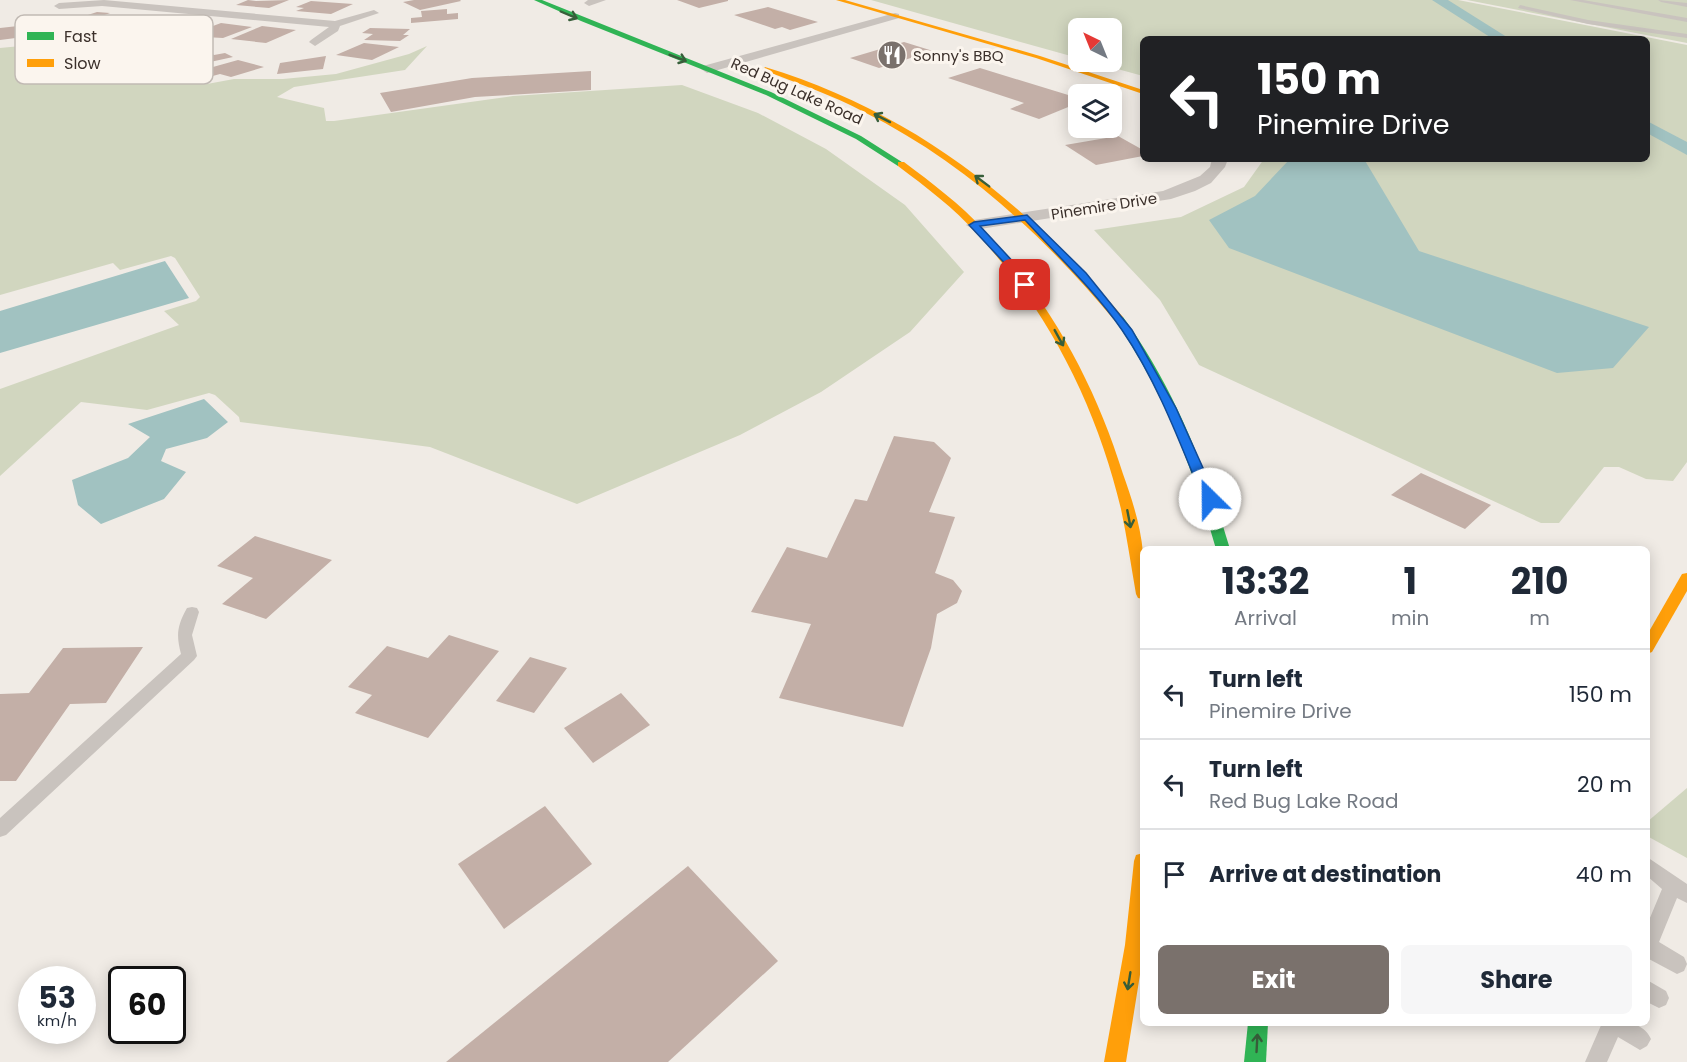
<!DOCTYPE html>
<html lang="en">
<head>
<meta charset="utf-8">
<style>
  :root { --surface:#fff; --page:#f6f6f7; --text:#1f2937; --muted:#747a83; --line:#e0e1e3; --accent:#7a716c }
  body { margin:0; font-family:Poppins,sans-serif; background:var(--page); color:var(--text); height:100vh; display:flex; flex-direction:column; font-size:22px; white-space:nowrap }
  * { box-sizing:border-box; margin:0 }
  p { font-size:20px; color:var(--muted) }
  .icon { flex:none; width:33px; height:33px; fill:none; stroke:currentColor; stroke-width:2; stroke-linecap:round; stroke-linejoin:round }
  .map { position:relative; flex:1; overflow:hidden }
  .side { position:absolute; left:1140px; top:546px; width:510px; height:480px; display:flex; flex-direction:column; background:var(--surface); border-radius:9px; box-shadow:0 3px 15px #0003 }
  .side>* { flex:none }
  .banner { position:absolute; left:1140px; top:36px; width:510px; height:126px; border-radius:9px; box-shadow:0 3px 15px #0003; background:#202124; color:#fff; overflow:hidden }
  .needle { width:39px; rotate:317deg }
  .tools { position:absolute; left:1068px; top:18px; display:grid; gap:12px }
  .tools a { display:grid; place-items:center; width:54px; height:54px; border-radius:9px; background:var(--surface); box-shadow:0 3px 15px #0003; font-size:30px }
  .speed { position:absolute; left:18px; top:966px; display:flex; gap:12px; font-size:30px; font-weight:700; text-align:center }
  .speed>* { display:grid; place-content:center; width:78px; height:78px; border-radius:50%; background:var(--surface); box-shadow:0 3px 15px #0003; line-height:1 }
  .speed small { font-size:15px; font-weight:400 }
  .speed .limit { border:3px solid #111; border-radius:9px; background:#fff; color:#111 }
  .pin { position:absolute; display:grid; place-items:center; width:51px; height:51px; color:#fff; margin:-26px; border-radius:12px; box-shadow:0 3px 9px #0006 }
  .me { position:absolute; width:66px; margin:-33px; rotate:337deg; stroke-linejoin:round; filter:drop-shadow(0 0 4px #0008) }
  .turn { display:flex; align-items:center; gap:21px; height:126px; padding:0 18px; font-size:27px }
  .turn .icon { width:78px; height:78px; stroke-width:2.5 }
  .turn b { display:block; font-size:42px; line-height:51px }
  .eta { display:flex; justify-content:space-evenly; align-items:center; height:102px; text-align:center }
  .eta b { font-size:36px; font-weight:700; line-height:42px }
  .cta { display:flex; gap:12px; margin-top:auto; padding:12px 18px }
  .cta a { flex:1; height:69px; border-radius:9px; background:var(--accent); color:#fff; font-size:24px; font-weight:700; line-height:69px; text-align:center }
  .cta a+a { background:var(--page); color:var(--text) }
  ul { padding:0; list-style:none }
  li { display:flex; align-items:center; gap:18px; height:90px; padding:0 18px; border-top:2px solid var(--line) }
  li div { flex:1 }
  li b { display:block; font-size:22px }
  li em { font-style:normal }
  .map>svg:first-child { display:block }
</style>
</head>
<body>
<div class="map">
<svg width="1687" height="1062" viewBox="0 0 1687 1062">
  <rect width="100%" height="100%" fill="#f0ebe5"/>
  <g fill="#d1d6bf">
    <polygon points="871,0 1458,0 1687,45 1687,462 1673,481 1646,479 1619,467 1604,467 1559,523 1541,523 1199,365 1160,300 1094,230 1181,217 1244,187 1264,159 1647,159 1647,39 1143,39 1143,76 1092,62 1112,62 1112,28 1078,28 1078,58"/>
    <polygon points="1467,0 1687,0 1687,43"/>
    <polygon points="94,32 115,35 149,48 149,51 134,59 141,68 207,84 234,79 283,79 336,74 409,54 427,46 405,70 294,87 277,97 324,108 326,121 334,121 513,96 682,85 758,113 826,149 905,205 964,272 910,332 821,392 740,435 577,504 430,447 240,422 239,417 215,395 209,393 147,410 81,402 0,476 0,389 179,325 164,311 196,301 200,297 175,258 171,256 120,270 113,263 0,295 0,48 42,44 72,34"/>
    <polygon points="1687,788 1687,858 1647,836 1647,822"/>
  </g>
  <g fill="#a1c2c1">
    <polygon points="1287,159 1364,159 1419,251 1649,327 1613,368 1557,373 1229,248 1209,220 1255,196 1288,161"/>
    <polygon points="165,261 189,298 0,353 0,311"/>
    <polygon points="204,399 228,422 207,438 166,449 161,461 186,472 164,499 101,524 78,505 72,480 128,458 150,437 128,424"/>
  </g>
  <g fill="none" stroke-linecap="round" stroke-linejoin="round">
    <g fill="#a1c2c1" fill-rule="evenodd">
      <polygon points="1432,0 1448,0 1510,39 1493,39"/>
      <polygon points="1647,121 1687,142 1687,155 1647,133"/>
    </g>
  </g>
  <g fill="#c3afa7">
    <polygon points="248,0 256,1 289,0 269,8 236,5"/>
    <polygon points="414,0 460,0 461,1 420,10 403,2"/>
    <polygon points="677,0 728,0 728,1 699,8"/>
    <polygon points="311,1 353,4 331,14 296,11 304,8 296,7"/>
    <polygon points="768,7 818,22 790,30 782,27 775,29 734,15"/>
    <polygon points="447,9 447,14 458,13 458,19 411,23 411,18 422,17 421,11"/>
    <polygon points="97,12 110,13 102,16 120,18 87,28 57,25"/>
    <polygon points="221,23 252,27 223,38 186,36"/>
    <polygon points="18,26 18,29 40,26 39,35 0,40 0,28"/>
    <polygon points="262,26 296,30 266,43 231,39"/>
    <polygon points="370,28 410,29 403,35 409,35 400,41 364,40 373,34 362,33"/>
    <polygon points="904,42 933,51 879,68 850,58"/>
    <polygon points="364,43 399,47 372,60 336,55"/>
    <polygon points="208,50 214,55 225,53 233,57 178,69 165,59"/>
    <polygon points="326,56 323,69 277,74 280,63"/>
    <polygon points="238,60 264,67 231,77 220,74 209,77 195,72"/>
    <polygon points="980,68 1078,98 1078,103 1039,119 1010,109 1024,103 948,78"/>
    <polygon points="591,71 591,90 475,97 391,112 380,93 472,78"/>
    <polygon points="1118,136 1143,150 1143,156 1096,165 1065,145"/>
    <polygon points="894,436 934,442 951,458 929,512 955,517 935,573 953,580 962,591 957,603 937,614 931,648 903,727 779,698 811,624 751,612 787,547 827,558 855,499 867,501"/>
    <polygon points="1421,473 1491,505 1465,529 1391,495"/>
    <polygon points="255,536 332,560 266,619 222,604 253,578 217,566"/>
    <polygon points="449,635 499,651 428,738 355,713 372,695 348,687 387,646 428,658"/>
    <polygon points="143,647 106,703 70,704 16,781 0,781 0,694 29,693 63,648"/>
    <polygon points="530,657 567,668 534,713 496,701"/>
    <polygon points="621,693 650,725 593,763 564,728"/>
    <polygon points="545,806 592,864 504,929 458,864"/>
    <polygon points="688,866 778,961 668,1062 446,1062"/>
  </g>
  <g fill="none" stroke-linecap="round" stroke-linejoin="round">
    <g fill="#c9c3be" fill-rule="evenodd">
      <polygon points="1570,0 1583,0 1687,18 1687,22"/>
      <polygon points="1658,0 1687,3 1687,7 1661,2"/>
      <polygon points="1520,5 1588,20 1687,34 1687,38 1588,24 1518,8"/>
      <path d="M192,607L197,608L199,612L192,635L197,656L194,660L6,835L0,837V818L181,654C176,635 177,626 187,608Z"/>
      <polygon points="1647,857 1687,884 1687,903 1677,898 1659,942 1684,957 1687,964 1684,971 1677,974 1647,958 1647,925 1662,889 1647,876"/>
      <polygon points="1647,980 1666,991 1669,998 1666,1005 1659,1008 1647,1002"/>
      <path d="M1602,1023C1621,1023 1642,1019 1651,1039L1647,1046L1640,1050L1618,1037L1607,1062H1585Z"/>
    </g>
    <g fill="#c9c3be" fill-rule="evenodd">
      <polygon points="104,0 335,21 374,10 379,13 340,26 338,31 315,46 309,42 311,40 329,27 102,6 59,9 54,6 59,3"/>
      <polygon points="588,0 606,0 589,6 584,3"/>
      <polygon points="895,13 899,14 899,18 711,72 707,73 701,69 703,66"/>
      <polygon points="1212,159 1228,159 1225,167 1211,183 1195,191 1171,199 974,230 966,225 974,220 1163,191 1200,176 1210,167"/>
    </g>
    <g fill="#30b455" fill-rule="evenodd">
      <polygon points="534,0 542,0 771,92 861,136 905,164 898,166 856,139 766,95 581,21"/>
      <path d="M1119,316L1123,317C1173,385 1206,469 1230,549H1216C1193,469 1162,387 1114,319Z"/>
      <polygon points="1248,1023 1268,1023 1266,1062 1244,1062"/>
    </g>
    <g fill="#ff9f0a" fill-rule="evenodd">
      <polygon points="836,0 845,0 1040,56 1143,90 1143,94 1036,58"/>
      <path d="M765,67C913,112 1024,201 1123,317V321H1115C1044,236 964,162 864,112C832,95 797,83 763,70Z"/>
      <path d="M898,162H904C932,183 960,204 984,230C1049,300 1095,383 1123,474C1132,499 1141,527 1143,553C1144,568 1143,584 1143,599L1138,598L1136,594C1131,566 1127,537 1121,509C1097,407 1048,310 977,234C954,208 926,187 898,166Z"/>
      <polygon points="1687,573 1687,591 1652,652 1647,654 1647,635 1682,574"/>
      <polygon points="1143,853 1143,956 1126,1062 1104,1062 1125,945 1134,861 1136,855"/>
    </g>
  </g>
  <defs><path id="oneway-shaft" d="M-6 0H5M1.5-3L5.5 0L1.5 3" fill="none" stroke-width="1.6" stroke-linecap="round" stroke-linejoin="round" transform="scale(1.5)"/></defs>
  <g stroke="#375e3a">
    <use href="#oneway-shaft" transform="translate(569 15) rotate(23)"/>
    <use href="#oneway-shaft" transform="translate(678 58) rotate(21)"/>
    <use href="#oneway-shaft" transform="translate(882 118) rotate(-153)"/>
    <use href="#oneway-shaft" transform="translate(982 181) rotate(-143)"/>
    <use href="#oneway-shaft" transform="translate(1059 338) rotate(61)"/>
    <use href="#oneway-shaft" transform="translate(1129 519) rotate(79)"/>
    <use href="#oneway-shaft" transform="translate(1129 981) rotate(99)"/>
    <use href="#oneway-shaft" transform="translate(1257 1043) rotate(-87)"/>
  </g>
  <path fill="#1a73e8" stroke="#114b97" stroke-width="1.5" d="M1027,215L1086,273L1132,330L1176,408L1217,499L1215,502L1210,503L1203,499C1180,443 1157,381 1122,330C1094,290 1058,256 1025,220L980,226L1018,267L1030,285L1022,287L1011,270L969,225L974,222Z"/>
  <defs>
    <g id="restaurant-disc" transform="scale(1.5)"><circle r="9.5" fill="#7a716c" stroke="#fbf5ee"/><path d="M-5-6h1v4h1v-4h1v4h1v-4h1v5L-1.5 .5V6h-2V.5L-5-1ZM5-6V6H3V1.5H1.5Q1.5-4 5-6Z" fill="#fff"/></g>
  </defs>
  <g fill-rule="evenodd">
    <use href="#restaurant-disc" x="892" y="55"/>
  </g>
  <g text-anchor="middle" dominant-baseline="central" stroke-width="6" stroke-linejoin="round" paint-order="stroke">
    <g font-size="15" fill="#3b302b" stroke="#fbf5ee" text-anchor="start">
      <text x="913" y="55">Sonny's BBQ</text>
    </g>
    <g font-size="15" fill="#3b302b" stroke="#fbf5ee">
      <text transform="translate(797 91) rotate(24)">Red Bug Lake Road</text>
      <text transform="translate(1104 206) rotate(-9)">Pinemire Drive</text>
    </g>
  </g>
  <rect x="15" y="15" width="198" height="69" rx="9" fill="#fbf5ee" stroke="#c1bab4" stroke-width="1.5"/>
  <rect x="27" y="32" width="27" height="8" fill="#30b455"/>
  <rect x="27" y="59" width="27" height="8" fill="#ff9f0a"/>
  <g font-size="16" fill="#3b302b">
    <text x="64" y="42">Fast</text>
    <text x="64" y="69">Slow</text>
  </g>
</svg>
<div class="tools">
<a><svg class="needle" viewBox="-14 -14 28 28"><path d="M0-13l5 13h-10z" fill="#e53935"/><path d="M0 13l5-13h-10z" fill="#747a83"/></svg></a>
<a><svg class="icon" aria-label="layers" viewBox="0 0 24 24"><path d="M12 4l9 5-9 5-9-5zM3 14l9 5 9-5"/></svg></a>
</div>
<div class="speed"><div>53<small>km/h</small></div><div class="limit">60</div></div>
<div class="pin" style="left:1025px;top:285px;background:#d93025"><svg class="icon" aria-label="arrive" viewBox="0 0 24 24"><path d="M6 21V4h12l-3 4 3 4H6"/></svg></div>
<svg class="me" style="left:1210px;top:499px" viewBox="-20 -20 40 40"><circle r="19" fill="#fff"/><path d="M0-13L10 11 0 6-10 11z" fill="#1a73e8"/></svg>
<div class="banner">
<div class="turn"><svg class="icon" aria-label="left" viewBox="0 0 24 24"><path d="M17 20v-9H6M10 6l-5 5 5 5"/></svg><div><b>150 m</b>Pinemire Drive</div></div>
</div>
<section class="side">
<div class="eta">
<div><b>13:32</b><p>Arrival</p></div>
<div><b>1</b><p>min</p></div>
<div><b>210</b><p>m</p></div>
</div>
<ul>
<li><svg class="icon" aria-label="left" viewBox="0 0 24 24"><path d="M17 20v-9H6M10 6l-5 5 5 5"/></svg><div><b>Turn left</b><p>Pinemire Drive</p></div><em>150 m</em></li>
<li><svg class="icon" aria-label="left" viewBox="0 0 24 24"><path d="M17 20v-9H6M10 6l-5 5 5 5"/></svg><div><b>Turn left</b><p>Red Bug Lake Road</p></div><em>20 m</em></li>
<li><svg class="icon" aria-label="arrive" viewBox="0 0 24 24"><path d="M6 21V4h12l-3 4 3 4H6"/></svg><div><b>Arrive at destination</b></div><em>40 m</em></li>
</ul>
<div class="cta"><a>Exit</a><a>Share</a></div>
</section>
</div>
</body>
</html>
